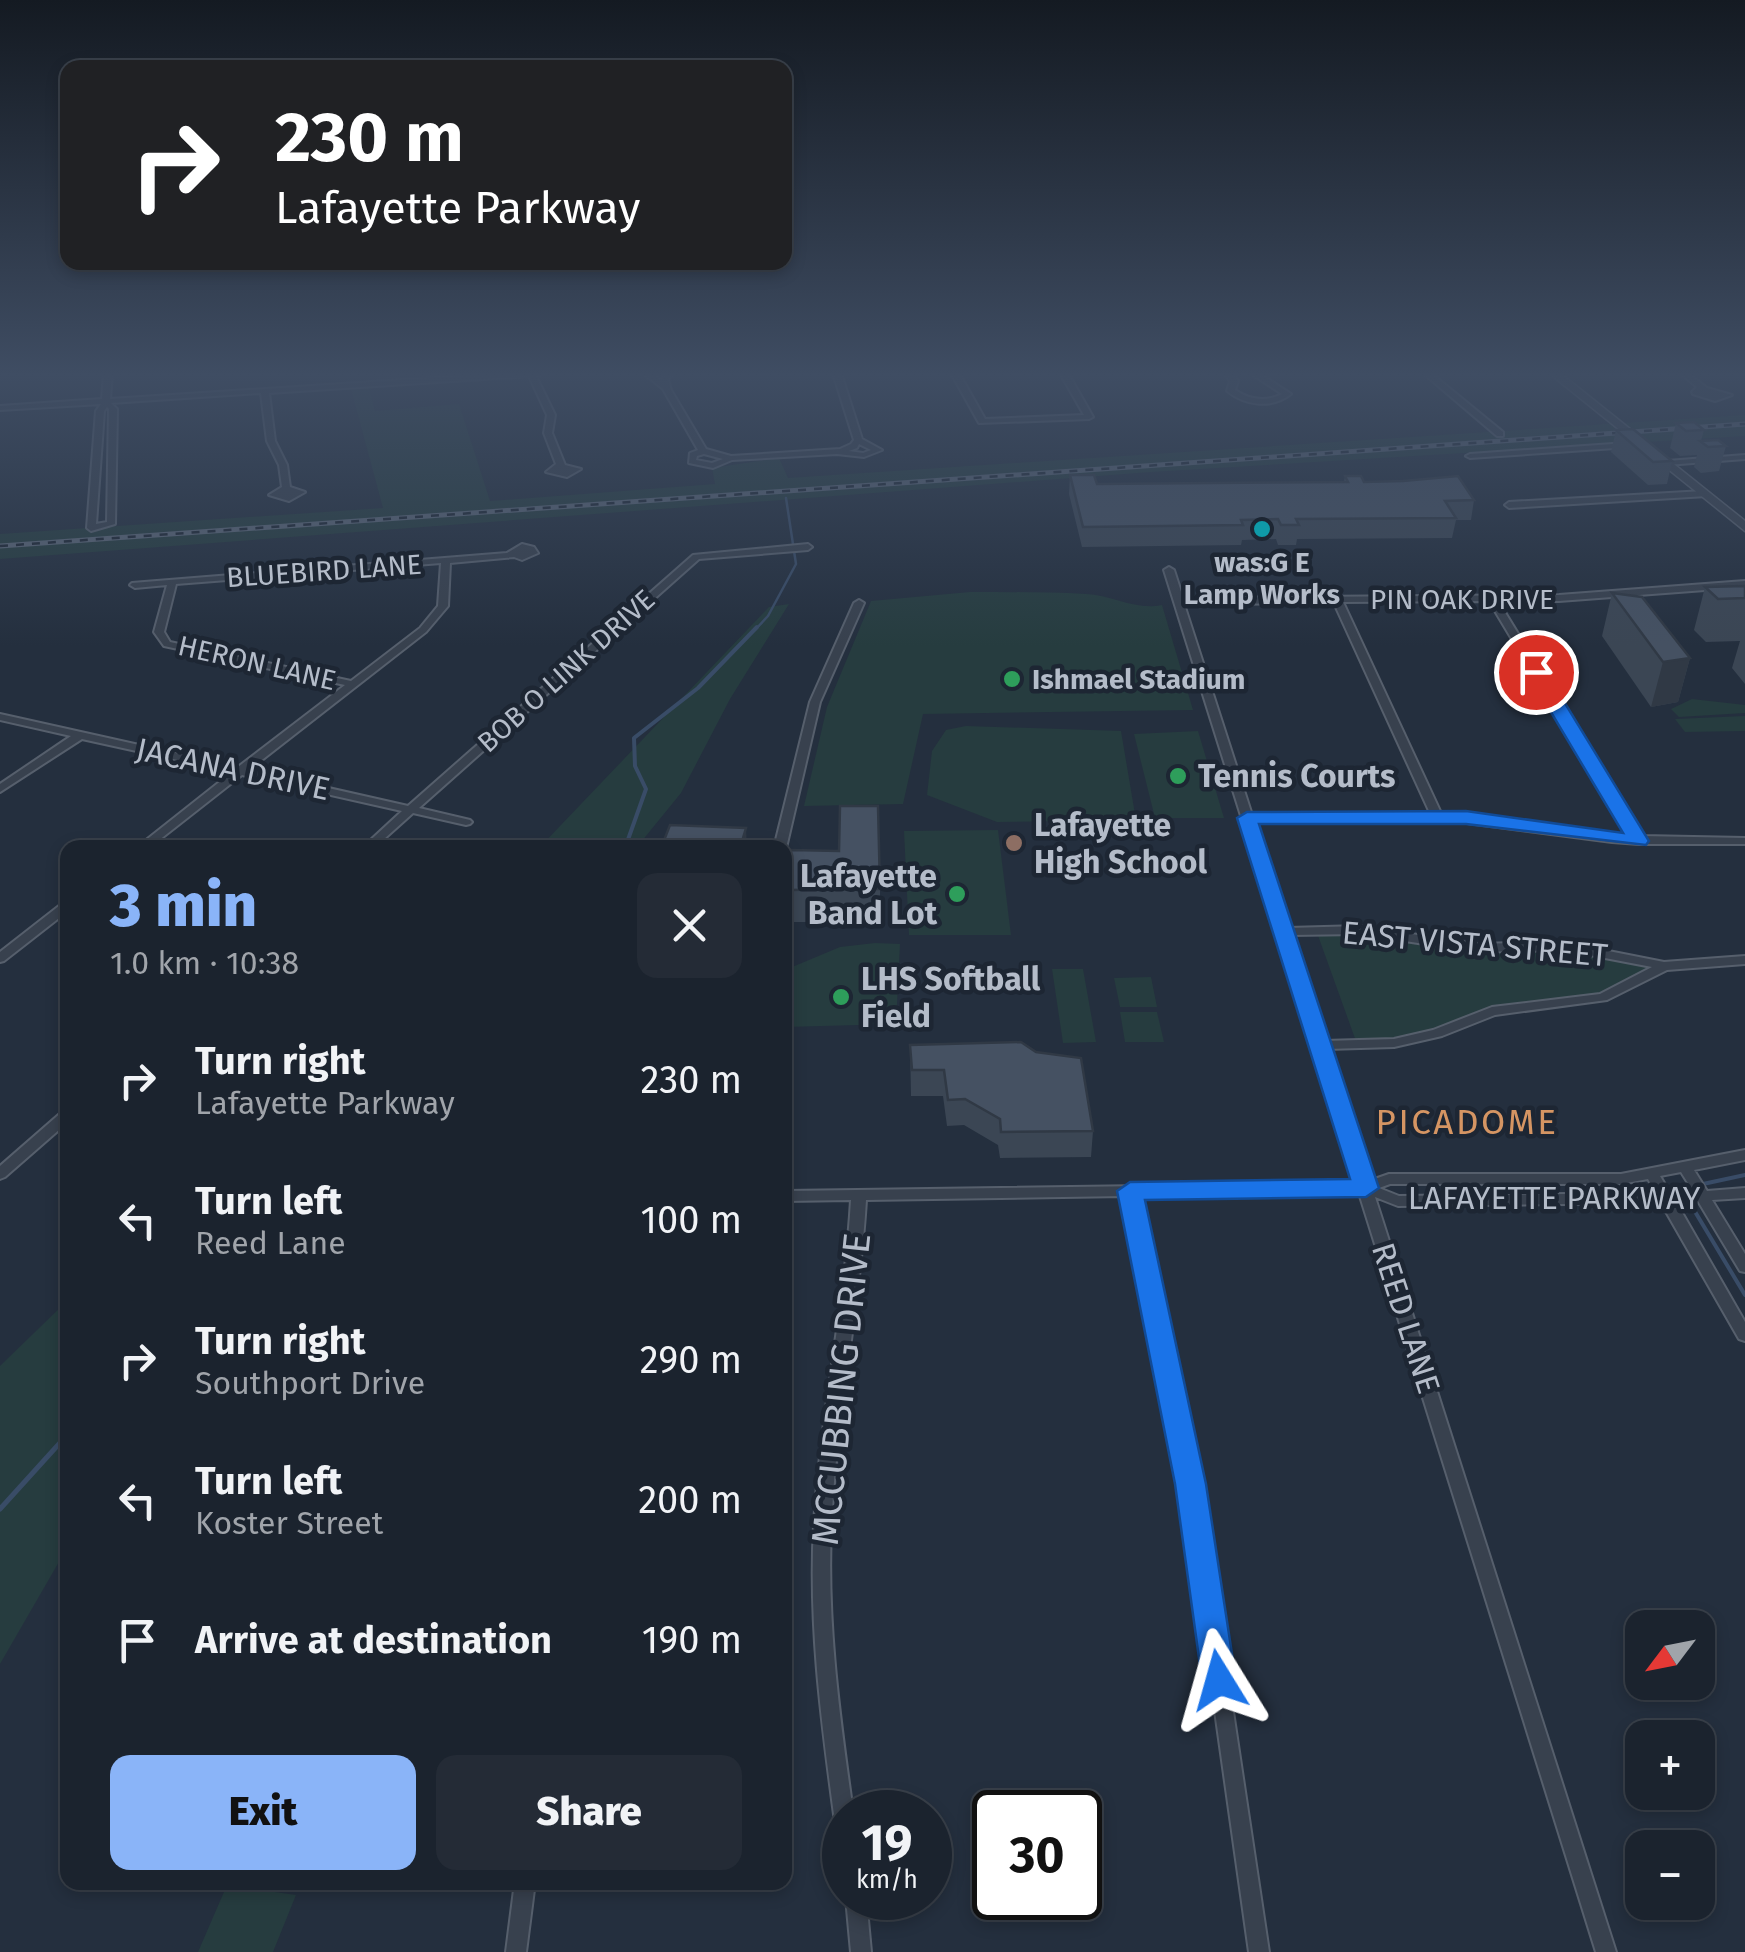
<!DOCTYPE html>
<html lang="en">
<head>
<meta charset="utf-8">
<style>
  :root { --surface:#1b232e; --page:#242b36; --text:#f1f3f6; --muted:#a0a4aa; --line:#39404a; --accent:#8ab4f8 }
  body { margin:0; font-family:"Fira Sans",sans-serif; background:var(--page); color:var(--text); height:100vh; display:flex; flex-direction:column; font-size:38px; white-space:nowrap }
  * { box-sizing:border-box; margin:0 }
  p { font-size:32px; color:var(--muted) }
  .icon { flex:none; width:55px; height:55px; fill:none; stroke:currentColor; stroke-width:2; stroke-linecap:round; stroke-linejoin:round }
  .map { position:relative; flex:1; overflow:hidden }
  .details { position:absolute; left:60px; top:840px; width:732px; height:1050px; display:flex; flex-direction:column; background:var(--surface); border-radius:20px; box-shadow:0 5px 15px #0003,0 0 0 2px var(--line) }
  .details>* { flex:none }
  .banner { position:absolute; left:60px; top:60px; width:732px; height:210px; border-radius:20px; box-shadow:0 5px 15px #0003,0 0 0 2px var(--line); background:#202124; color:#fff; overflow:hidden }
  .needle { width:65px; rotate:238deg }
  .buttons { position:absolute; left:1625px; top:1610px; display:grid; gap:20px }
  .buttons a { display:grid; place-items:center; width:90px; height:90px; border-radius:20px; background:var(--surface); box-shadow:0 5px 15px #0003,0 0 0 2px var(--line); font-size:50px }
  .speed { position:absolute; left:822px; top:1790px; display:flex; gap:20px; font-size:50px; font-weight:700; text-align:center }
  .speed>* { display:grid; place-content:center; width:130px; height:130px; border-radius:50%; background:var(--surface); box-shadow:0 5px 15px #0003,0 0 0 2px var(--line); line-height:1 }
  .speed small { font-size:25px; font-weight:400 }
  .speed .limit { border:5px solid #111; border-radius:15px; background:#fff; color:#111 }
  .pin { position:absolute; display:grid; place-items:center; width:85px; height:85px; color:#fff; margin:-42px; border:5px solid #fff; border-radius:50%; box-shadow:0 2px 10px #0007 }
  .me { position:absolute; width:110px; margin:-55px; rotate:352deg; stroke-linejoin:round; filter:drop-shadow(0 0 8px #0008) }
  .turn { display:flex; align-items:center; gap:35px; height:210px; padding:0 50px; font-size:45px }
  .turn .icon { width:130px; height:130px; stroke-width:2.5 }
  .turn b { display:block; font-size:70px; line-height:85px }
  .round { display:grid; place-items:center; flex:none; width:105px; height:105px; border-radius:20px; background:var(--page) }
  .headline { display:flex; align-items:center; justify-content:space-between; height:170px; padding:0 50px }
  h1 { font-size:60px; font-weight:800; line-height:75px; color:var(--accent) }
  .button { display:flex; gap:20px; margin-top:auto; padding:20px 50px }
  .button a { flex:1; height:115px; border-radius:20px; background:var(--accent); color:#111; font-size:40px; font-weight:800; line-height:115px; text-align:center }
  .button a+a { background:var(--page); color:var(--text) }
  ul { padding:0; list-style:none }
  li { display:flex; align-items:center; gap:30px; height:140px; padding:0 50px }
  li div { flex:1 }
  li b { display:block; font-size:38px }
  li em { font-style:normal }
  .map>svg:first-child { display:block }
</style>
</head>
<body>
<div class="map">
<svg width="1745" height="1952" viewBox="0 0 1745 1952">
  <rect width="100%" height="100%" fill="#242f3e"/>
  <g fill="#263c3f">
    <polygon points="369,388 375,411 459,404 490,501 715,484 712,468 779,458 788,478 1745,415 1745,436 1151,472 0,559 0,534 383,508 351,389"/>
    <path d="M970,592C1011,592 1049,592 1086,594C1112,595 1137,611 1162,605L1193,710L923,714L903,804L804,806L827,707L871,601Z"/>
    <polygon points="789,604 730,699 681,793 637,847 540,847 769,607"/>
    <polygon points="1692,699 1745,705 1745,713 1679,717 1671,709"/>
    <polygon points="1745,716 1745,731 1685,732 1675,719"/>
    <polygon points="966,726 1121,731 1136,820 997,822 927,795 932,751 946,730"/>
    <polygon points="1198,731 1224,818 1155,818 1134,734"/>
    <polygon points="998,830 1011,935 909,935 904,831"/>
    <polygon points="1337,929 1460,946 1553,946 1651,967 1601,994 1513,1007 1426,1037 1357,1044 1316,930"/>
    <polygon points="875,943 900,944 896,1024 785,1027 785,970 840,947"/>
    <polygon points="1052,969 1083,969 1096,1042 1063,1043"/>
    <polygon points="1151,977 1157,1007 1120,1007 1114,978"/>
    <polygon points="1120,1012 1157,1012 1164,1042 1125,1042"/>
    <polygon points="67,1301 67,1548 0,1664 0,1366"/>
    <polygon points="227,1885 296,1895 273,1952 198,1952"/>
  </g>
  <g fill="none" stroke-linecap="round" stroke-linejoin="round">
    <polyline stroke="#394c67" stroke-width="2.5" points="755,630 768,616 796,564 786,498"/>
    <g stroke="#394c67" stroke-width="4">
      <polyline points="625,848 646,789 635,766 634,738 698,688 757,627"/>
      <polyline points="1703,1184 1745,1175"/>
      <polyline points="1694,1210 1745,1295"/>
    </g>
    <polyline stroke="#394c67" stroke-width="5" points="0,1509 68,1434"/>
    <g stroke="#565f6c" stroke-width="4">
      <g id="minor">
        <path d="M104,373H112L110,399L510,373H546L536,376L555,415L552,433L565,465L581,469L567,477L546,472L556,464L544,433L547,415L529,376L269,393L275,441L287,465L290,487L305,492L289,501L269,495L282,487L279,465L267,441L261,393L111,403L117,409L115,524L91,531L87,528L96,411L101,404L0,410V406L102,399ZM107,407L109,409L107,522L96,524L104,411Z"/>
        <path d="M643,373H651L661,380L666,373H674L668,379L671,390L706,449L731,456L840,449L851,444L854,440L833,373H841L862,439L882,450L864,457L837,454L732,460L713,468L689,463L690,453L698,450L663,389ZM859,444L871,450L863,453L849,451L857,448ZM704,454L723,459L712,463L696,460L697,456Z"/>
        <polygon points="951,373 959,373 985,419 1084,415 1060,373 1068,373 1093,417 1089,419 979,423"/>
        <path d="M1223,373H1231L1238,381L1235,390C1250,400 1266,402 1282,394L1250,373H1259L1291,394C1272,409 1246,406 1227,391L1230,381Z"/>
        <polygon points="1423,373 1431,373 1503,432 1503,436 1497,436"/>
        <polygon points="1680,373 1688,373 1707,388 1732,395 1715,401 1693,394 1692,392 1697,387"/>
        <polygon points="1627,443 1631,445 1630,447 1470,458 1466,456 1470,454"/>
        <polygon points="1745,455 1745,459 1667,465 1663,463 1667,461"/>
        <polygon points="1704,491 1708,494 1707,496 1509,508 1505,505 1509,502"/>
        <path d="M522,544L534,547L538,553L522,560L514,557L450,563L448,606L426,632L249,770L408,806L693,555L808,544L812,547L808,550L699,559L419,808L470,820L472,822L470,824L466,825L413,813L374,848H362L402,811L242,775L149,848H136L232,772L82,739L0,792V784L71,736L0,720V714L238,767L345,685L164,646L154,632L167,585L135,588L130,585L132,583L507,553ZM441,563L438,606L420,628L351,681L170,642L164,632L176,584Z"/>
        <path d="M1169,567L1174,570L1183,598L1559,595L1745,581V587L1559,601H1498L1642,836L1745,838V844H1639L1612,842L1437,819L1254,821L1288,928L1360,926L1476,944L1563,942L1664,962L1745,956V964L1667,970L1607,1000L1495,1015L1442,1036L1394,1047L1327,1049L1369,1181L1389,1174H1621L1745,1150V1160L1694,1170L1707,1191L1745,1188V1198L1712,1200L1745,1254V1272L1740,1271L1698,1201L1676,1202L1745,1322V1341L1739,1339L1661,1203L1398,1206L1375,1197L1616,1952H1596L1359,1193L1139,1196L1199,1484L1269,1952H1249L1183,1484L1125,1196L866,1200C860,1304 838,1406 832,1510C825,1611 839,1713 853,1812H845V1831L838,1828L835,1822C821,1719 807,1615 815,1510C822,1406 845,1304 851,1200L785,1201V1191L1356,1183L1164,570ZM1489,601L1630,836H1612L1441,813L1343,602ZM1334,603L1430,813L1252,815L1184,604ZM1360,934L1476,952L1563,950L1652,967L1600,994L1492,1007L1433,1030L1394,1039L1324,1041L1291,935ZM1681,1172L1693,1191L1670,1193L1660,1176ZM1648,1179L1656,1193L1399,1196L1379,1188L1390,1184H1621Z"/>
        <polygon points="859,600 864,603 820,702 786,848 774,848 810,702 854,603"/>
        <polygon points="64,902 68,902 68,911 4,961 0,962 0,952"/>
        <polygon points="68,1110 68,1122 5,1177 0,1179 0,1166 63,1111"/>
        <polygon points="515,1882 535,1882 526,1952 506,1952"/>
        <polygon points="846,1898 866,1898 871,1952 851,1952"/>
      </g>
    </g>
    <g stroke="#565f6c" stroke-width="3">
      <polygon id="tertiary" points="1549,373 1560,373 1745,521 1745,531"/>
    </g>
    <use href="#minor" fill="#38414e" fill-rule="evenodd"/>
    <use href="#tertiary" fill="#38414e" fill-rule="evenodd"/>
    <g stroke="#5a6575" stroke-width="5">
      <polyline id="rail" points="0,546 1745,424"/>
    </g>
    <use href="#rail" stroke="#1d2633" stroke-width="2.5" stroke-dasharray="8" stroke-linecap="butt"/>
  </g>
  <g fill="#3b4654">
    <polygon points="1676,423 1704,430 1701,441 1726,446 1719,471 1701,473 1694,467 1697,455 1680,456 1670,448"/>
    <polygon points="1616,430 1672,461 1667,484 1648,485 1611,452"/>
    <polygon points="1070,475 1097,484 1344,482 1345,476 1364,482 1474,500 1471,520 1456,520 1452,538 1297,539 1296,545 1278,545 1276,539 1242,540 1241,545 1082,547 1069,494"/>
    <polygon points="1745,586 1745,684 1732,668 1740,641 1706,642 1694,630 1705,587"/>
    <polygon points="1612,593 1690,658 1678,702 1651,707 1602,636"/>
    <polygon points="785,885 880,889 880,922 785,922"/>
    <polygon points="910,1045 1093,1131 1091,1157 1000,1158 998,1145 964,1125 947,1126 943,1096 911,1096"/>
  </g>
  <g fill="#303945">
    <polygon points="1690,658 1678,702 1651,707 1663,662"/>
    <polygon points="746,828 747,848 740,848"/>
  </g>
  <g fill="#455162" stroke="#303945" stroke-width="2.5">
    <polygon points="1694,422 1704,430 1686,431 1676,423"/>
    <polygon points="1633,429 1672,461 1653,462 1616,430"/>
    <polygon points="1718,440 1726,446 1708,447 1700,441"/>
    <polygon points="1070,475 1094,475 1097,484 1348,482 1345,476 1361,476 1364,482 1403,481 1458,476 1474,500 1445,501 1456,518 1296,519 1299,525 1281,525 1278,519 1241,520 1243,525 1083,527"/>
    <polygon points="1745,586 1745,598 1718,599 1705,587"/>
    <polygon points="1612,593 1642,597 1690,658 1663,662"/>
    <polygon points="840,806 878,806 880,889 785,890 791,850 839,851"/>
    <polygon points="670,825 746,828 740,848 661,848"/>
    <polygon points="1021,1042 1036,1052 1081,1058 1093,1131 1001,1132 1000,1119 965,1099 948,1100 944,1070 912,1070 910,1045"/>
  </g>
  <linearGradient id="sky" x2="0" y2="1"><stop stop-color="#141a22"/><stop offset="0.58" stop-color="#3f4d63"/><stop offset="1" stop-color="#3f4d63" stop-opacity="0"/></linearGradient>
  <rect width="1745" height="646" fill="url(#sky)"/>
  <polygon fill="#1a73e8" stroke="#114b97" stroke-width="2.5" points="1536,667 1546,672 1649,841 1646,845 1466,824 1259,824 1379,1188 1366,1197 1145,1200 1206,1484 1236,1680 1231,1691 1219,1695 1207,1691 1202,1680 1175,1484 1117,1191 1130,1182 1350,1179 1237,818 1247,812 1466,811 1623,833 1527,672"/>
  <circle fill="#0f9aa8" stroke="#1d2633" stroke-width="4" cx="1262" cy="529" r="10"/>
  <g fill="#2e9e5b" stroke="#1d2633" stroke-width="4">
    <circle cx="1012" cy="679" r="10"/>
    <circle cx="1178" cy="776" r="10"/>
    <circle cx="957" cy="894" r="10"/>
    <circle cx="841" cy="997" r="10"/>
  </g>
  <circle fill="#8d6e63" stroke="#1d2633" stroke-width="4" cx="1014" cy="843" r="10"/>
  <g text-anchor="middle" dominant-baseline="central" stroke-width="9" stroke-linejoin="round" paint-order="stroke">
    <g font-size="28" font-weight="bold" fill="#b4bcc9" stroke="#1d2633">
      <text x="1262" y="562">was:G E<tspan x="1262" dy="32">Lamp Works</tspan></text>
      <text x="1032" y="679" text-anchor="start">Ishmael Stadium</text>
    </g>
    <g font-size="28" fill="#b4bcc9" stroke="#1d2633">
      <text transform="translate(324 571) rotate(-4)">BLUEBIRD LANE</text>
      <text x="1462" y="599">PIN OAK DRIVE</text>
      <text transform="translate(257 663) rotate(13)">HERON LANE</text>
      <text transform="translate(566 671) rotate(-42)">BOB O LINK DRIVE</text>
    </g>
    <g font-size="32" fill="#b4bcc9" stroke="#1d2633">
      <text transform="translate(233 769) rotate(12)">JACANA DRIVE</text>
      <text transform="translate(1475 944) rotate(5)">EAST VISTA STREET</text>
      <text x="1554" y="1198">LAFAYETTE PARKWAY</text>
      <text transform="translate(1406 1318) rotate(72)">REED LANE</text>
    </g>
    <g font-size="32" font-weight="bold" fill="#b4bcc9" stroke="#1d2633" text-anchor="start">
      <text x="1198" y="776">Tennis Courts</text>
      <text x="1034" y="825">Lafayette<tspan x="1034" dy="37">High School</tspan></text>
      <text x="937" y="876" text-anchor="end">Lafayette<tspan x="937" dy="37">Band Lot</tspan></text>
      <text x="861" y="979">LHS Softball<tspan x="861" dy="37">Field</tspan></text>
    </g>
    <g font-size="35" letter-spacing="2.5" fill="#d59563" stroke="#1d2633">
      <text x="1467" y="1122">PICADOME</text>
    </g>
    <g font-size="38" fill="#b4bcc9" stroke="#1d2633">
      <text transform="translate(841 1389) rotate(-84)">MCCUBBING DRIVE</text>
    </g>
  </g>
</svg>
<div class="buttons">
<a><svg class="needle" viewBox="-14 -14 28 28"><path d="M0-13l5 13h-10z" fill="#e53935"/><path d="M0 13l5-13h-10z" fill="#a0a4aa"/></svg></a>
<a>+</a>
<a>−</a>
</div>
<div class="speed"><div>19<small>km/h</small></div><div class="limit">30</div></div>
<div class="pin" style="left:1536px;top:672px;background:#d93025"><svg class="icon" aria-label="arrive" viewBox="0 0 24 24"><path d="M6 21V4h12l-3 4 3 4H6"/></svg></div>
<svg class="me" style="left:1219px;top:1680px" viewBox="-20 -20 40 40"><path d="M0-17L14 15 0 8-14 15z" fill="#1a73e8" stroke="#fff" stroke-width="4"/></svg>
<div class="banner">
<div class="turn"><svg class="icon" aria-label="right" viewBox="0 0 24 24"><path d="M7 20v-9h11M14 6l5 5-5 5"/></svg><div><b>230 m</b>Lafayette Parkway</div></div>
</div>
<section class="details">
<div class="headline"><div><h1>3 min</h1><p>1.0 km · 10:38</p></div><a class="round"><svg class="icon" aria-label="close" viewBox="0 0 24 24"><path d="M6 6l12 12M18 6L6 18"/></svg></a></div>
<ul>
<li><svg class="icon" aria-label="right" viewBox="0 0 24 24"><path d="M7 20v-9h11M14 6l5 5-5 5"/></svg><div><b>Turn right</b><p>Lafayette Parkway</p></div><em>230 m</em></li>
<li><svg class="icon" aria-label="left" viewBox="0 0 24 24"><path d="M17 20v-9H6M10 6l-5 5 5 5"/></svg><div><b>Turn left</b><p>Reed Lane</p></div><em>100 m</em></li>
<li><svg class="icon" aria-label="right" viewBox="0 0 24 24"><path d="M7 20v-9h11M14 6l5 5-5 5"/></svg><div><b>Turn right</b><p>Southport Drive</p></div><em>290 m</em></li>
<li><svg class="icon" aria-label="left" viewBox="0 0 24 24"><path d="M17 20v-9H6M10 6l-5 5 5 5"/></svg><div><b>Turn left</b><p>Koster Street</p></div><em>200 m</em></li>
<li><svg class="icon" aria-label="arrive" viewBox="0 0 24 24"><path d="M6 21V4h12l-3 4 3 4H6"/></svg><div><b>Arrive at destination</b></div><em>190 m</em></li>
</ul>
<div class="button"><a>Exit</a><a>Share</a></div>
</section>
</div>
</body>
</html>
